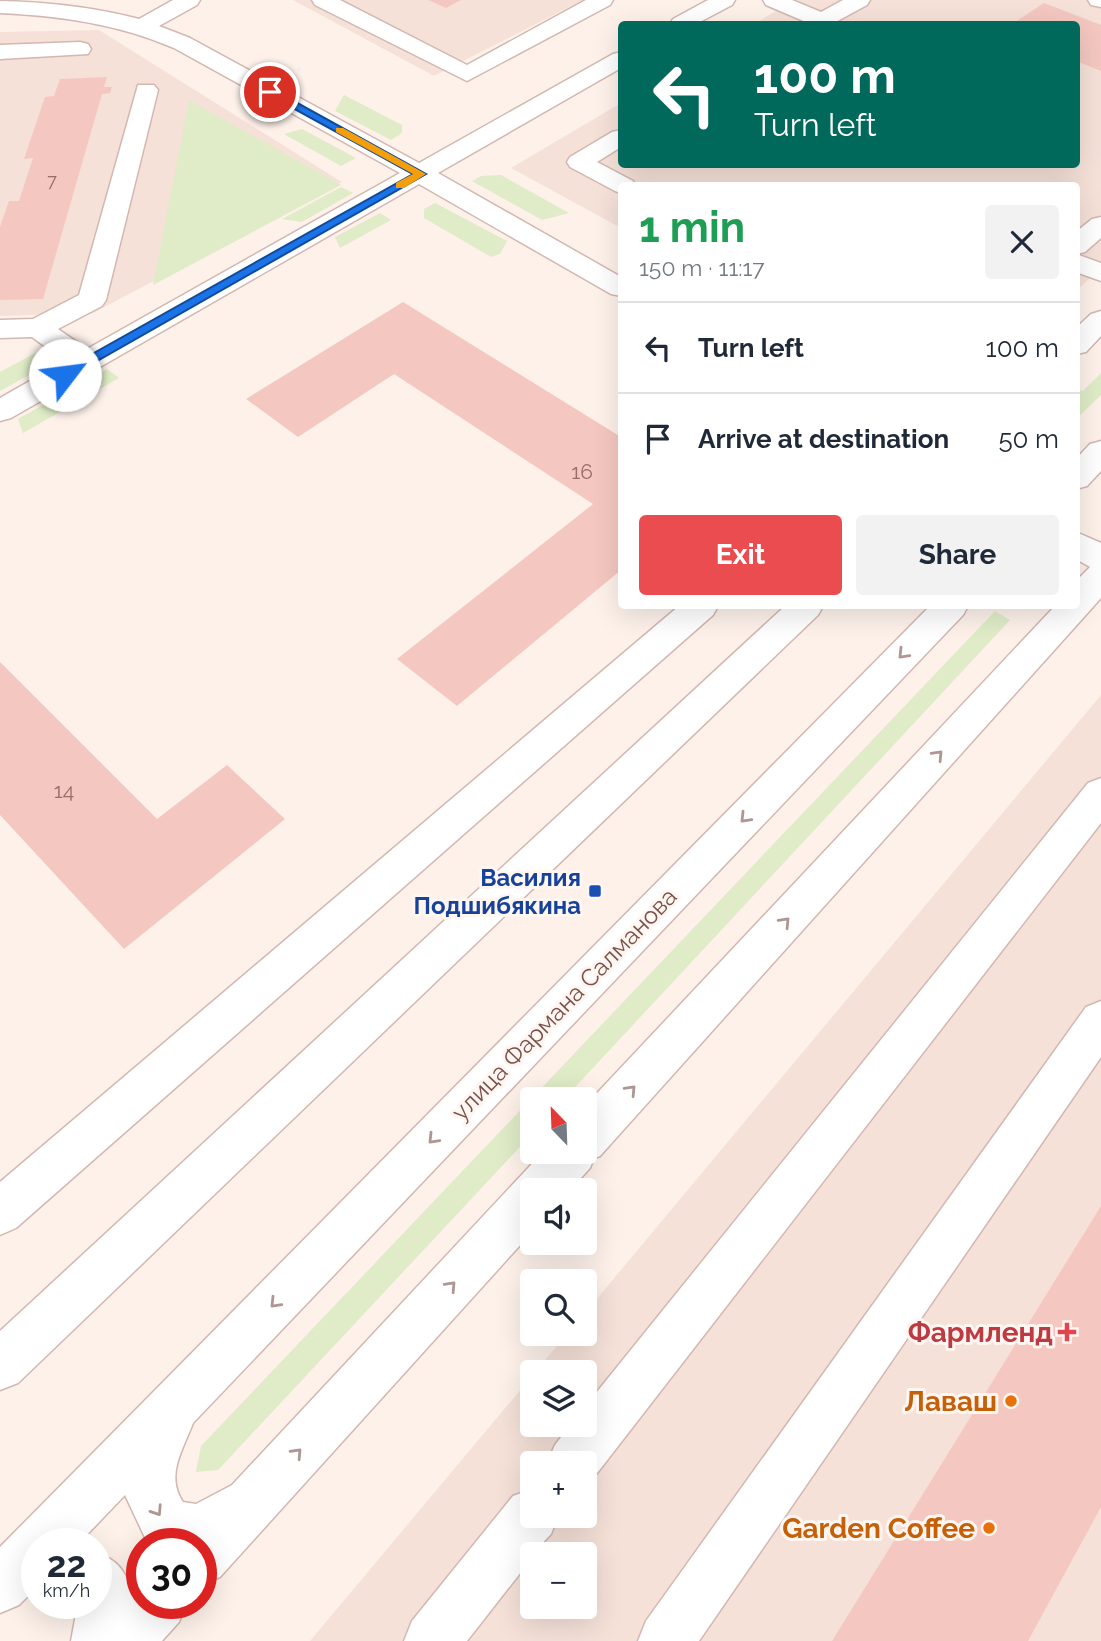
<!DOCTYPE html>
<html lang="en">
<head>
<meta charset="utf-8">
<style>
  :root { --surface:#fff; --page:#f2f2f3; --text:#1f2937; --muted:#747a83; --line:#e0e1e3; --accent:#ea4c50 }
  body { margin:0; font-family:Raleway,sans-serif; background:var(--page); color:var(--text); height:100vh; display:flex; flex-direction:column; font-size:26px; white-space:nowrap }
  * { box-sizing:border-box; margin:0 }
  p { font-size:23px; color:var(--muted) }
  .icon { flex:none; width:38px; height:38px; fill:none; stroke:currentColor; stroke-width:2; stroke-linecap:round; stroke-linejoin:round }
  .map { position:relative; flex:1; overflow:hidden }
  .details { position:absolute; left:618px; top:182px; width:462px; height:427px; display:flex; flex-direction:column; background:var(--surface); border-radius:7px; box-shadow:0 7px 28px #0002 }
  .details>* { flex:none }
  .banner { position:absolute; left:618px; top:21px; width:462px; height:147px; border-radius:7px; box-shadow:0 7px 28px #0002; background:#00695c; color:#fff; overflow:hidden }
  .needle { width:46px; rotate:337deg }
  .fabs { position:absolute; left:520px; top:1087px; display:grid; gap:14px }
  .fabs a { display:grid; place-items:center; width:77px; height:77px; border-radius:7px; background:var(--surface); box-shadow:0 7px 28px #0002; font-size:35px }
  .speed { position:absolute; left:21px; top:1528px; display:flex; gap:14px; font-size:35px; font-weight:700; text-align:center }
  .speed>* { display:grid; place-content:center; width:91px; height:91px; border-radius:50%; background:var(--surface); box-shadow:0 7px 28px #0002; line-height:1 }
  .speed small { font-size:18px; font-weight:400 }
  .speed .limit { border:10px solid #d22; background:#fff; color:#111 }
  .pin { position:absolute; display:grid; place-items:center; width:60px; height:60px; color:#fff; margin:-30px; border:4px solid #fff; border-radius:50%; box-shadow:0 2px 7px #0007 }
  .me { position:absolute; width:77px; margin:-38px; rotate:60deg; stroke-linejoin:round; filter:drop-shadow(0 0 5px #0008) }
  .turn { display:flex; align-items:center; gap:24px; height:147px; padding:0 21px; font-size:32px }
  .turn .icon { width:91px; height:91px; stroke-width:2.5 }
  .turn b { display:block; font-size:49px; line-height:60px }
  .round { display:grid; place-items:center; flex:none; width:74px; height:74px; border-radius:7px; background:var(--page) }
  .summary { display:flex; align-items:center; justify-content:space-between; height:119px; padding:0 21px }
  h1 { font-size:42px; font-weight:700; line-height:52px; color:#1e9e55 }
  .primary-button { display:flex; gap:14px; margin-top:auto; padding:14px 21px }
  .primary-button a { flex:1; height:80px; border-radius:7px; background:var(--accent); color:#fff; font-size:28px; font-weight:700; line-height:80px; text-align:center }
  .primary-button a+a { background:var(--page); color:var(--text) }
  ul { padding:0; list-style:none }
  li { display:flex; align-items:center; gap:21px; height:91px; padding:0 21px; border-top:2px solid var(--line) }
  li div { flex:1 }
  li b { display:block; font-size:26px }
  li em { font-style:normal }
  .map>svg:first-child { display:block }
</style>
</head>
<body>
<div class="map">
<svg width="1101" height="1641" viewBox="0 0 1101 1641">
  <rect width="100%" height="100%" fill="#fdf1ea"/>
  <g fill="#f5e1d8" fill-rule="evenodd">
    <polygon points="293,0 583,0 434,76"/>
    <polygon points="795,0 1101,0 1101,268 1076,291 1076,186 621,186 621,228 511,168 621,103 621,164 1076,164 1076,24 754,24"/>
    <polygon points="99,30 342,182 93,313 0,316 0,32"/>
    <path d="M1101,695V1641H310L532,1376V1424H584V1372H535L567,1334H584L585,1313ZM532,1463H584V1516H532ZM532,1554H584V1606H532Z"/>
  </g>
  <g fill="#dfecc7">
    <polygon points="344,95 402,125 402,133 391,140 335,111"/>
    <polygon points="189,100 341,185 153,285"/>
    <polygon points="302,129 356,158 341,166 284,134"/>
    <polygon points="501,175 569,213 542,220 472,181 481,176"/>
    <polygon points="341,187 353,193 302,222 282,219"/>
    <polygon points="435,203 507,241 500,254 491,257 424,218 424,209"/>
    <polygon points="380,213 391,220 340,248 335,237"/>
    <polygon points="41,350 44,361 40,369 0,391 0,372"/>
    <polygon points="107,369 119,378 23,433 18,419"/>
    <polygon points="1101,373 1101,395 1076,419 1076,390 1083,391"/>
    <polygon points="995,611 1010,620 564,1099 532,1099 532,1134 218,1470 196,1472 201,1446"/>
  </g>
  <g fill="#f4c8c0">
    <polygon points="428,0 461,0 446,8"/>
    <polygon points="1044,3 1101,25 1101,71 1076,61 1076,24 1012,24"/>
    <polygon points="107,77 104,87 112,87 110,93 102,94 43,299 0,300 0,227 9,201 19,201 33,158 24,159 45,97 54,96 60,79"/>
    <polygon points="403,302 621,437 621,570 457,706 397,659 593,504 394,374 298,437 246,399"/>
    <polygon points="0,662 157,819 227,765 285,819 124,949 0,815"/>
    <polygon points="1101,1206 1101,1507 1028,1641 832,1641"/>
  </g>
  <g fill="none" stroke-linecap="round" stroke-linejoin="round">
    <g stroke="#d3b7b1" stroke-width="3">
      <g id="minor">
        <path d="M173,0H200L197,5L159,26L190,38L419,163L613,54L621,52V68L438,173L621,277V296L611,294L419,184L11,418L0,421V398L65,361L32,337L0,338V320L33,319L79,295L138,85H154L158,90L106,300L102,306L58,329L87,349L400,173L174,48C117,24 62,16 0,13V1C47,2 93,7 139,19Z"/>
        <polygon points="312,0 340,0 467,65 586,0 613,0 610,5 467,81 315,5"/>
        <polygon points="708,0 735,0 732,5 696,24 670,24 673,19"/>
        <polygon points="763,0 792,0 821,12 843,0 870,0 867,5 832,24 805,24 806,22 766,5"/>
        <polygon points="1088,0 1101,0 1101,7 1091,5"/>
        <polygon points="80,42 88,44 91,49 88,54 0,59 0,45"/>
        <polygon points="621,130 621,147 597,162 633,181 636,186 621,186 621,193 615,191 570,167 567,162 570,157 612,132"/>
        <polygon points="1101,217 1101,238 1085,252 1076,254 1101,263 1101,281 1076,272 1076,232 1092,219"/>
        <polygon points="1101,311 1101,336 1086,352 1076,354 1076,328 1091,314"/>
        <polygon points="1101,441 1101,471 1087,486 1076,489 1076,459 1090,444"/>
        <path d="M1076,532L1101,543V598L600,1156L594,1158L590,1168L570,1190H532V1232L220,1577L201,1585V1544H148L125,1495L78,1544H37V1587L19,1605L0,1613V1547L930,606H968L963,615L193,1423C183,1450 165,1475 183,1502L196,1504L232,1485L543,1152H584V1107L1055,606H1076V581L1090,567L1076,559Z"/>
        <polygon points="679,606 718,606 713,615 16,1228 0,1235 0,1182"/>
        <polygon points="785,606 823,606 818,615 18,1383 0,1390 0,1331"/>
        <polygon points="1101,778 1101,823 591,1481 584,1484 584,1463 547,1463 555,1445 571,1424 584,1424 584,1408 1088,783"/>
        <polygon points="1101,1001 1101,1057 699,1641 638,1641 646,1621 1086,1007"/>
        <polygon points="532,1489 532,1516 558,1516 551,1534 532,1554 532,1558 467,1641 404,1641 412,1621 513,1496"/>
        <path d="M96,1552C120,1562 123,1569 133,1592L142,1583V1603H187L179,1622L162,1641H71L78,1603H96Z"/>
      </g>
    </g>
    <use href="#minor" fill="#fff" fill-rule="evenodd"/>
  </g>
  <defs><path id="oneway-chevron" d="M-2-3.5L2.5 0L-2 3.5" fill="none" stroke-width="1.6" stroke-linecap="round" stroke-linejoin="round" transform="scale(1.75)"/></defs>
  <g stroke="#af9693">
    <use href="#oneway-chevron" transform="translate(903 654) rotate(134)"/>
    <use href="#oneway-chevron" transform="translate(938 755) rotate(-47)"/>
    <use href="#oneway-chevron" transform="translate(745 818) rotate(134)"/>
    <use href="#oneway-chevron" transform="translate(785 922) rotate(-47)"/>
    <use href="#oneway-chevron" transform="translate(631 1090) rotate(-47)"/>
    <use href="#oneway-chevron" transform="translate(433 1139) rotate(134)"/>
    <use href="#oneway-chevron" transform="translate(451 1286) rotate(-47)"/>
    <use href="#oneway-chevron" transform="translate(275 1303) rotate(134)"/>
    <use href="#oneway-chevron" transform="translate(297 1453) rotate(-47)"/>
    <use href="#oneway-chevron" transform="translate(157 1511) rotate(57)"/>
  </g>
  <polygon fill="#1a73e8" stroke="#114b97" stroke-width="2" points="267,90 274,90 426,174 69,377 60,377 60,372 413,174 267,94"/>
  <polygon fill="#f59e0b" points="336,128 343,128 426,174 404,188 396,188 396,183 413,174 336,132"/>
  <rect fill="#1a4fb4" stroke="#fff6f1" stroke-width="2.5" x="588" y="884" width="14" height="14" rx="3.5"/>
  <path fill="#e0444e" stroke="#fff6f1" stroke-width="2.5" d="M1063.5 1321.5h7v7h7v7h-7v7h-7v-7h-7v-7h7z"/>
  <g fill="#e8710a" stroke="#fff6f1" stroke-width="2.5">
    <circle cx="1011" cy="1401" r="7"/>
    <circle cx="989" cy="1528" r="7"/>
  </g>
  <g text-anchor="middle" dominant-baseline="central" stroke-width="6" stroke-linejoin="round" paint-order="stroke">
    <g font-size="18" fill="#986e68">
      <text x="52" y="180">7</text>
    </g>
    <g font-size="21" fill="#986e68">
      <text x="582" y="471">16</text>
      <text x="64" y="790">14</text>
    </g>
    <g font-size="24" font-weight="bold" fill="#164399" stroke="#fff6f1" text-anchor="end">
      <text x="581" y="877">Василия<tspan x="581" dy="28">Подшибякина</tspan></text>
    </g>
    <g font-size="24" fill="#7a504b" stroke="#fff6f1">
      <text transform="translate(564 1004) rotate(-46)">улица Фармана Салманова</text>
    </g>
    <g font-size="28" font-weight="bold" fill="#be3a42" stroke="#fff6f1" text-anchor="end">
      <text x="1053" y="1332">Фармленд</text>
    </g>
    <g font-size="28" font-weight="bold" fill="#c56008" stroke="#fff6f1" text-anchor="end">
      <text x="997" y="1401">Лаваш</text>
      <text x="975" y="1528">Garden Coffee</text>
    </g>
  </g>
</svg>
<div class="fabs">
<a><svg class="needle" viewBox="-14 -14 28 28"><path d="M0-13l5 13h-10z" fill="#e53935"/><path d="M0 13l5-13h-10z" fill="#747a83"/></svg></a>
<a><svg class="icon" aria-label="sound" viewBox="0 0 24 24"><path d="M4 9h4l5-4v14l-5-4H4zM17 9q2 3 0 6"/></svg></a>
<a><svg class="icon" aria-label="search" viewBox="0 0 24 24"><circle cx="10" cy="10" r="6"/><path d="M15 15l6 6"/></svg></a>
<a><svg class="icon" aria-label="layers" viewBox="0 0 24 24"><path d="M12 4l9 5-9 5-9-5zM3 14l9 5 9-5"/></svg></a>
<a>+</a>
<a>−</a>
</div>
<div class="speed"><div>22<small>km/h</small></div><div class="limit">30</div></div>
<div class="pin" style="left:270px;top:92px;background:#d93025"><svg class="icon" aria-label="arrive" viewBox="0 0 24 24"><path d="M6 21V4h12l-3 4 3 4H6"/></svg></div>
<svg class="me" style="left:65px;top:375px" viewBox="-20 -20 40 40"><circle r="19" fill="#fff"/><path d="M0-13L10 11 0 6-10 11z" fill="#1a73e8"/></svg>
<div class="banner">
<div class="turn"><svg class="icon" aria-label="left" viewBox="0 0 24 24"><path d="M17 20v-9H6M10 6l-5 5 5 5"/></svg><div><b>100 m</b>Turn left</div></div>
</div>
<section class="details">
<div class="summary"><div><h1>1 min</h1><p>150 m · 11:17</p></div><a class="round"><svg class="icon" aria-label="close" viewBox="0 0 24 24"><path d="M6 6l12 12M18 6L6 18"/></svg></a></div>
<ul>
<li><svg class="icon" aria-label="left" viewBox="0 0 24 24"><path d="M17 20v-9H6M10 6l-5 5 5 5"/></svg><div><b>Turn left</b></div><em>100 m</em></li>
<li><svg class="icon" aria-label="arrive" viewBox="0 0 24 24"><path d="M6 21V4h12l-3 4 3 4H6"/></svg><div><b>Arrive at destination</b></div><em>50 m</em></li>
</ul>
<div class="primary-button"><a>Exit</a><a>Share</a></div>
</section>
</div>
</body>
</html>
